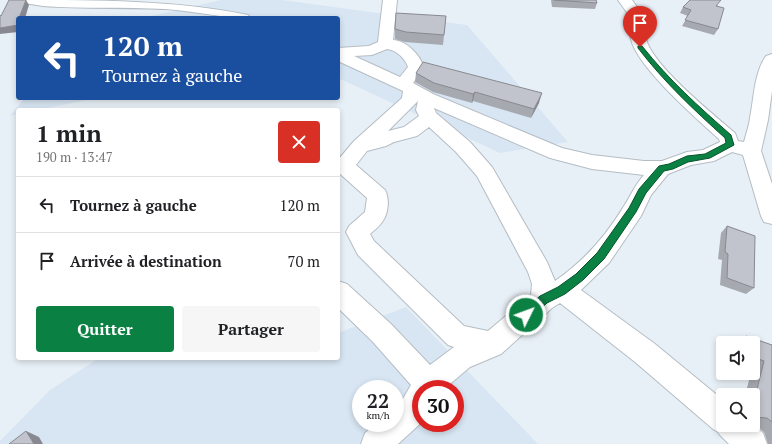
<!DOCTYPE html>
<html lang="fr">
<head>
<meta charset="utf-8">
<style>
  :root { --surface:#fff; --page:#f6f6f6; --text:#202124; --muted:#757577; --line:#e0e0e0; --accent:#0b8043 }
  body { margin:0; font-family:"PT Serif",serif; background:var(--page); color:var(--text); height:100vh; display:flex; flex-direction:column; font-size:15px; white-space:nowrap }
  * { box-sizing:border-box; margin:0 }
  p { font-size:13px; color:var(--muted) }
  .icon { flex:none; width:22px; height:22px; fill:none; stroke:currentColor; stroke-width:2; stroke-linecap:round; stroke-linejoin:round }
  .map { position:relative; flex:1; overflow:hidden }
  .panel { position:absolute; left:16px; top:108px; width:324px; height:252px; display:flex; flex-direction:column; background:var(--surface); border-radius:4px; box-shadow:0 2px 6px #0003 }
  .panel>* { flex:none }
  .top-card { position:absolute; left:16px; top:16px; width:324px; height:84px; border-radius:4px; box-shadow:0 2px 6px #0003; background:#1a4fa0; color:#fff; overflow:hidden }
  .buttons { position:absolute; left:716px; top:336px; display:grid; gap:8px }
  .buttons a { display:grid; place-items:center; width:44px; height:44px; border-radius:4px; background:var(--surface); box-shadow:0 2px 6px #0003; font-size:20px }
  .speed { position:absolute; left:352px; top:380px; display:flex; gap:8px; font-size:20px; font-weight:700; text-align:center }
  .speed>* { display:grid; place-content:center; width:52px; height:52px; border-radius:50%; background:var(--surface); box-shadow:0 2px 6px #0003; line-height:1 }
  .speed small { font-size:10px; font-weight:400 }
  .speed .limit { border:6px solid #d22; background:#fff; color:#111 }
  .pin { position:absolute; display:grid; place-items:center; width:34px; height:34px; color:#fff; margin:-41px -17px; border-radius:50% 50% 50% 0; rotate:-45deg; box-shadow:0 0 4px #0007 }
  .pin .icon { rotate:45deg }
  .me { position:absolute; width:44px; margin:-22px; rotate:48deg; stroke-linejoin:round; filter:drop-shadow(0 0 3px #0008) }
  .turn { display:flex; align-items:center; gap:14px; height:84px; padding:0 20px; font-size:18px }
  .turn .icon { width:52px; height:52px; stroke-width:2.5 }
  .turn b { display:block; font-size:28px; line-height:34px }
  .round { display:grid; place-items:center; flex:none; width:42px; height:42px; border-radius:4px; background:var(--page) }
  .head { display:flex; align-items:center; justify-content:space-between; height:68px; padding:0 20px }
  h1 { font-size:24px; font-weight:800; line-height:30px }
  .button { display:flex; gap:8px; margin-top:auto; padding:8px 20px }
  .button a { flex:1; height:46px; border-radius:4px; background:var(--accent); color:#fff; font-size:16px; font-weight:800; line-height:46px; text-align:center }
  .button a+a { background:var(--page); color:var(--text) }
  ul { padding:0; list-style:none }
  li { display:flex; align-items:center; gap:12px; height:56px; padding:0 20px; border-top:1px solid var(--line) }
  li div { flex:1 }
  li b { display:block; font-size:15px }
  li em { font-style:normal }
  .map>svg:first-child { display:block }
</style>
</head>
<body>
<div class="map">
<svg width="772" height="444" viewBox="0 0 772 444">
  <rect width="100%" height="100%" fill="#e8f0f7"/>
  <g fill="#d8e6f3" fill-rule="evenodd">
    <polygon points="221,0 282,0 467,25 568,142 500,153 338,78 338,18 143,18"/>
    <polygon points="25,98 96,98 39,110 18,110 18,114 10,116"/>
    <path d="M406,307L538,444H0V441L50,390L99,358H338V333ZM361,389H395V423H361ZM421,389H455V423H421Z"/>
  </g>
  <g fill="none" stroke-linecap="round" stroke-linejoin="round">
    <g stroke="#b5bdc4" stroke-width="2">
      <g id="street">
        <path d="M22,0C98,0 174,0 248,15L250,18C222,18 194,11 165,9C125,7 84,9 43,6L24,3Z"/>
        <path d="M383,0H397L393,40C407,41 419,54 424,67L413,83L433,94L562,148L592,155L644,161H662L687,152L703,150L720,142L719,139C697,119 637,67 631,39C629,33 632,27 633,21L618,0H632L647,21C646,27 644,34 646,39C653,66 713,114 735,133L738,141L744,142C746,134 749,126 750,118C754,98 754,73 766,56L772,54V91L768,120L761,151L772,184V224L764,222L761,216L743,155L732,152L714,161L691,165L668,174L651,195L641,216L609,263L581,290L655,344L723,400V425H753L763,433L767,444H729L720,435L718,432L713,429L635,362L560,303L552,308L501,354L470,367L444,389H421V423L398,444H361L365,433L377,423H395V407L401,402L411,385L373,342L338,308V281L347,284L391,324L430,365L454,347L448,345L358,255L346,232L349,226L365,212L367,198L338,172V160L354,141L402,98L403,91L338,61V48L369,46L378,42ZM387,49C396,50 405,58 408,67L400,77L354,56L372,55ZM418,101L416,110L419,116L404,127L388,131ZM434,108L550,158L592,169L644,175C635,185 631,195 624,206C606,236 584,261 555,281L547,262L492,167L470,142L436,113ZM429,127L456,152L477,176L528,272L532,284L531,295L488,331L464,326L374,241L370,234C374,230 379,227 382,222C388,215 390,199 385,190L356,165L367,151L386,146L394,142L417,136Z"/>
      </g>
    </g>
    <use href="#street" fill="#fff" fill-rule="evenodd"/>
  </g>
  <g fill="#a7a9b0">
    <polygon points="551,0 596,0 597,3 595,9 552,7"/>
    <polygon points="718,5 717,6 718,29 714,35 682,26 688,16 680,13 683,7"/>
    <polygon points="446,16 443,45 405,42 395,39 395,29"/>
    <polygon points="416,73 539,103 531,118 473,101 472,103 433,92 415,82"/>
    <polygon points="727,226 754,288 746,294 720,285 722,260 718,259 721,233"/>
    <polygon points="746,336 772,345 772,444 768,444 764,432 754,424 753,424 753,395 745,395 751,373 753,373 753,343 736,343"/>
  </g>
  <g fill="#888990">
    <polygon points="26,0 29,5 25,18 19,18"/>
    <polygon points="18,20 18,32 0,34 0,28 17,23"/>
    <polygon points="475,92 473,101 472,103 473,94"/>
    <polygon points="542,93 539,103 531,118 534,109"/>
    <polygon points="26,431 39,437 43,444 34,444"/>
  </g>
  <g fill="#c2c4cd" stroke="#888990">
    <polygon points="9,0 26,0 19,18 18,18 17,23 18,24 18,25 0,28 0,15 1,16"/>
    <polygon points="554,0 596,0 597,3"/>
    <polygon points="690,0 721,0 716,6 724,8 718,29 685,20 691,10 683,7"/>
    <polygon points="396,13 446,16 444,35 406,32 395,29"/>
    <polygon points="423,62 542,93 534,109 475,92 473,94 434,83 416,73"/>
    <polygon points="727,226 755,236 754,288 727,278 728,254 725,252"/>
    <polygon points="746,336 772,345 772,422 767,418 753,417 753,405 764,361 753,357 753,343 746,343"/>
    <polygon points="26,431 34,444 9,444"/>
  </g>
  <path fill="#0b8043" stroke="#07532c" d="M638,46H642C670,81 698,106 731,135L734,145L710,158L688,162L673,169L664,171L646,193L636,212L604,259L583,280L565,294L547,303L530,319L526,320L522,319L521,315L522,312L540,296L558,287L576,274L597,253L629,208L639,189L659,166L669,164L687,156L705,154L726,143L725,138C693,109 664,82 638,48Z"/>
</svg>
<div class="buttons">
<a><svg class="icon" aria-label="sound" viewBox="0 0 24 24"><path d="M4 9h4l5-4v14l-5-4H4zM17 9q2 3 0 6"/></svg></a>
<a><svg class="icon" aria-label="search" viewBox="0 0 24 24"><circle cx="10" cy="10" r="6"/><path d="M15 15l6 6"/></svg></a>
</div>
<div class="speed"><div>22<small>km/h</small></div><div class="limit">30</div></div>
<div class="pin" style="left:640px;top:47px;background:#d93025"><svg class="icon" aria-label="arrive" viewBox="0 0 24 24"><path d="M6 21V4h12l-3 4 3 4H6"/></svg></div>
<svg class="me" style="left:526px;top:315px" viewBox="-20 -20 40 40"><circle r="17" fill="#0b8043" stroke="#fff" stroke-width="3"/><path d="M0-11L8 9 0 5-8 9z" fill="#fff"/></svg>
<div class="top-card">
<div class="turn"><svg class="icon" aria-label="left" viewBox="0 0 24 24"><path d="M17 20v-9H6M10 6l-5 5 5 5"/></svg><div><b>120 m</b>Tournez à gauche</div></div>
</div>
<section class="panel">
<div class="head"><div><h1>1 min</h1><p>190 m · 13:47</p></div><a class="round" style="background:#d93025;color:#fff"><svg class="icon" aria-label="close" viewBox="0 0 24 24"><path d="M6 6l12 12M18 6L6 18"/></svg></a></div>
<ul>
<li><svg class="icon" aria-label="left" viewBox="0 0 24 24"><path d="M17 20v-9H6M10 6l-5 5 5 5"/></svg><div><b>Tournez à gauche</b></div><em>120 m</em></li>
<li><svg class="icon" aria-label="arrive" viewBox="0 0 24 24"><path d="M6 21V4h12l-3 4 3 4H6"/></svg><div><b>Arrivée à destination</b></div><em>70 m</em></li>
</ul>
<div class="button"><a>Quitter</a><a>Partager</a></div>
</section>
</div>
</body>
</html>
